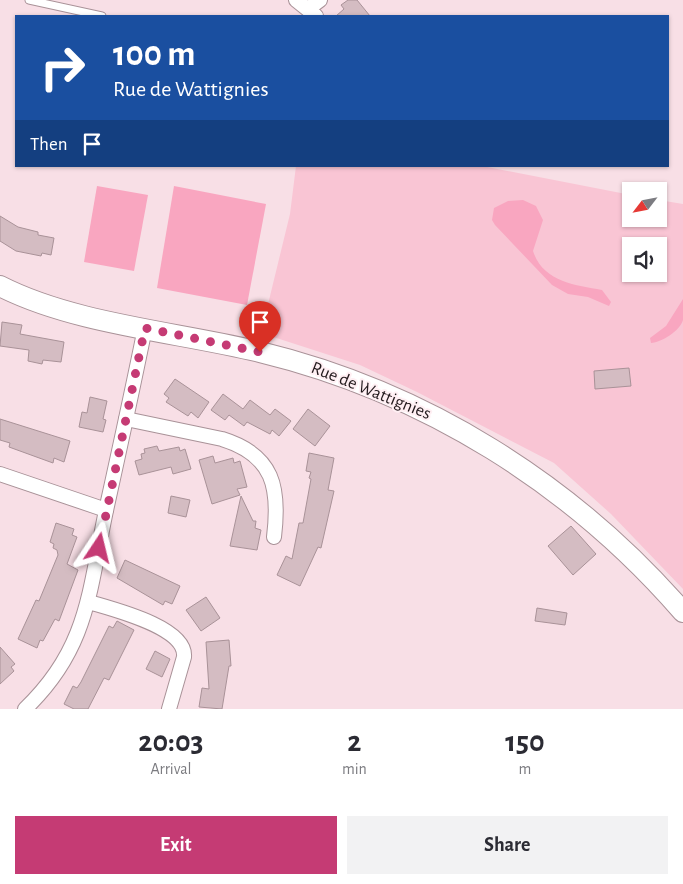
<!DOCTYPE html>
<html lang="en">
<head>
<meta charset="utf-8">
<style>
  :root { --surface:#fff; --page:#f2f2f3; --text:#2b2b33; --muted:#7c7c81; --accent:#c53b74 }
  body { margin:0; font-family:"Alegreya Sans",sans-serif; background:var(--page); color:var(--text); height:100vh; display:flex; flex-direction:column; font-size:19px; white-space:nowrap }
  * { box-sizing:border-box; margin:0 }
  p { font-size:16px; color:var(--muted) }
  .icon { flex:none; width:28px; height:28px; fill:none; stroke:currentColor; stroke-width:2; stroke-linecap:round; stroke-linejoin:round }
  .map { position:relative; height:709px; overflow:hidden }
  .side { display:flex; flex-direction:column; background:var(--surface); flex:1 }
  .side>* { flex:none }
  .hud { position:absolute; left:15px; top:15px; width:654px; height:152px; border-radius:0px; box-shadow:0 1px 4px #0004; background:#1a4fa0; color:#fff; overflow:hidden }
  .needle { width:32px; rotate:238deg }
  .fabs { position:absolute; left:622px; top:182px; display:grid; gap:10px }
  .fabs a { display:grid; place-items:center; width:45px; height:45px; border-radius:0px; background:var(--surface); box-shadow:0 1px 4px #0004; font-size:25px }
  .pin { position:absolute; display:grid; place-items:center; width:42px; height:42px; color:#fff; margin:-51px -21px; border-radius:50% 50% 50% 0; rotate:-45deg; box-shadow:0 0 5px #0007 }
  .pin .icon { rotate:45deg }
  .me { position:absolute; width:55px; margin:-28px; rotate:10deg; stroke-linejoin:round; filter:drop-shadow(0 0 4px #0008) }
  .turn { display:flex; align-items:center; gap:18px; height:105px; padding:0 15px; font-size:22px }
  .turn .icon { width:65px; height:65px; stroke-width:2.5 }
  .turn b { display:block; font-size:35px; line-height:42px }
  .then { display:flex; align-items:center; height:48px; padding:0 15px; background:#0003; gap:10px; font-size:19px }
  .eta { display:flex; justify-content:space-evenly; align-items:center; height:85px; text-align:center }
  .eta b { font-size:30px; font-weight:600; line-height:35px }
  .cta { display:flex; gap:10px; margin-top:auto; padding:10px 15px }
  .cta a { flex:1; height:58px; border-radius:0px; background:var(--accent); color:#fff; font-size:20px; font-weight:600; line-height:58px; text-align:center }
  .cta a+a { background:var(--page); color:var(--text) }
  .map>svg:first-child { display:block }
</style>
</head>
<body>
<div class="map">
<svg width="683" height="709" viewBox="0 0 683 709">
  <rect width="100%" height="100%" fill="#f8dfe6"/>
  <path fill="#f9c5d4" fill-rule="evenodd" d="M296,166H482L631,195V219H659V200L683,204V589L611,514L554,463L417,392L360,365L261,333L290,214ZM631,246H659V274H631Z"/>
  <g fill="#f9a6c0">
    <polygon points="97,186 148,195 134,271 84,262"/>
    <polygon points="174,186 266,204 247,305 157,288"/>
    <path d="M523,200L536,206L543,220L533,251C543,282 575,285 602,290L611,302L609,306L588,297L568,294L552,285L495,225L492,220L494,208L508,201Z"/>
    <path d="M683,299C683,305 683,314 683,320C680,331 662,342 651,343L650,338L666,326Z"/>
  </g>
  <g fill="#d4bcc2" stroke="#a99298">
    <polygon points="348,0 357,0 370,16 336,16 344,9 341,5"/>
    <polygon points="0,216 18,227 38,232 38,235 54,238 51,255 42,253 41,256 16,251 0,241"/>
    <polygon points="2,322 22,325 20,334 64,342 61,362 43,360 42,364 28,361 29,350 0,346"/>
    <polygon points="629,368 631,386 595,389 594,371"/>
    <polygon points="175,379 209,402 198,418 191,412 188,416 166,402 169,398 164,394"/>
    <polygon points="223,394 243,409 250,400 270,415 275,409 291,421 279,436 272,430 270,434 247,422 244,426 229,415 225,420 211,410"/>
    <polygon points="90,397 107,401 103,419 106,420 103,432 79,427 82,412 87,413"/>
    <polygon points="308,409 330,426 315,446 293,429"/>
    <polygon points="0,419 70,441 64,462 54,458 53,463 9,447 10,443 0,440"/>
    <polygon points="157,446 159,451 179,447 180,451 185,449 191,469 173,474 171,467 139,475 135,461 142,459 141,454 145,453 144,449"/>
    <polygon points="309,453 334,458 328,490 334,491 321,548 318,547 300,586 277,575 286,556 292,559 299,523 303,523 311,479 309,478 311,472 306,471"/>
    <polygon points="213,456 215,463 233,458 234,463 240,461 247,487 237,489 240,495 212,504 199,460"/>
    <polygon points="171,496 190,500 186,517 168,513"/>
    <polygon points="241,496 253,521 256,521 255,528 261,530 257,550 230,546"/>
    <polygon points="56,523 74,529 72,535 77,537 67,564 78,570 59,621 55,619 43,641 40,640 37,648 18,639 36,600 39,601 58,555 57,550 53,548 54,544 50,542"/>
    <polygon points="571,526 596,554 573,575 548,546"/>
    <polygon points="125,560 180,586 172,604 165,601 163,605 117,578"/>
    <polygon points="206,597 220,618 201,631 186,610"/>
    <polygon points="537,608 567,613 565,625 535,621"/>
    <polygon points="117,621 134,630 109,680 104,678 88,709 74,709 64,704 73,686 77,688 81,682 109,626 113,628"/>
    <polygon points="229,640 231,666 229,666 222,709 199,707 202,688 209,689 206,642"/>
    <polygon points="0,647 15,664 11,667 14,671 0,684"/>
    <polygon points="155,651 170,659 162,677 146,669"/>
  </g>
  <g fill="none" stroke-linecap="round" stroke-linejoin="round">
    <g stroke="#a99298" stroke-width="9">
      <polyline id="lane" points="29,0 102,16"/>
    </g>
    <g stroke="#a99298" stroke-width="16">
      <g id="street">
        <polyline points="296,0 316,16"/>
        <polyline points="308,9 320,0"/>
        <path d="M126,419L222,439C274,455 280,488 274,537"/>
        <polyline points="0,474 106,510"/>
        <path d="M89,602C112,609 187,627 184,657L169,709"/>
        <path d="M25,709C90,647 89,588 107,506C120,447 133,387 145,328"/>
      </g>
    </g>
    <g stroke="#a99298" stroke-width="22">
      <path id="secondary" d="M0,286C74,324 178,332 260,352C425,392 572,484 683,612"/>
    </g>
    <use href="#lane" stroke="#fff" stroke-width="7"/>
    <use href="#street" stroke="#fff" stroke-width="14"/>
    <use href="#secondary" stroke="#fff" stroke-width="20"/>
  </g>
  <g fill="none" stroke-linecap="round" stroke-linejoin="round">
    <polyline stroke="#c53b74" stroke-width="9" stroke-dasharray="0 16.2" points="99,548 145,328 260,352"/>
  </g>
  <g text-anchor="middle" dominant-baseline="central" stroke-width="4" stroke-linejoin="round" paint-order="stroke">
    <g font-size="18" fill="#22191c" stroke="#ffeff3">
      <text transform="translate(371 391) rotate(22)">Rue de Wattignies</text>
    </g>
  </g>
</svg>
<div class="fabs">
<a><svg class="needle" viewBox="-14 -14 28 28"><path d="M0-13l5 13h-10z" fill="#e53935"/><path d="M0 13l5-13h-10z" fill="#7c7c81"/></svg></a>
<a><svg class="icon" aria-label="sound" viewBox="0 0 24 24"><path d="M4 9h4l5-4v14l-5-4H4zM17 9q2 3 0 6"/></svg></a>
</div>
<div class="pin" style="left:260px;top:352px;background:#d93025"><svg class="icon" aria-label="arrive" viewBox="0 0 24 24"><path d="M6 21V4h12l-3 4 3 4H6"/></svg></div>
<svg class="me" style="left:99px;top:548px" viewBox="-20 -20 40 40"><path d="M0-17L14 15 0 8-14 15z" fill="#c53b74" stroke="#fff" stroke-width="4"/></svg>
<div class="hud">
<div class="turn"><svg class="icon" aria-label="right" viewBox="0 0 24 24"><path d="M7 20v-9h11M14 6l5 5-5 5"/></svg><div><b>100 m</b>Rue de Wattignies</div></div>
<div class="then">Then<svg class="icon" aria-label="arrive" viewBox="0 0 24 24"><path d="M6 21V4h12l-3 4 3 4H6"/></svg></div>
</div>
</div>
<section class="side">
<div class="eta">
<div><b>20:03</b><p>Arrival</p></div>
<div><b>2</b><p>min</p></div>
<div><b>150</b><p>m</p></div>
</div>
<div class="cta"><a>Exit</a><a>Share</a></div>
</section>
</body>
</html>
